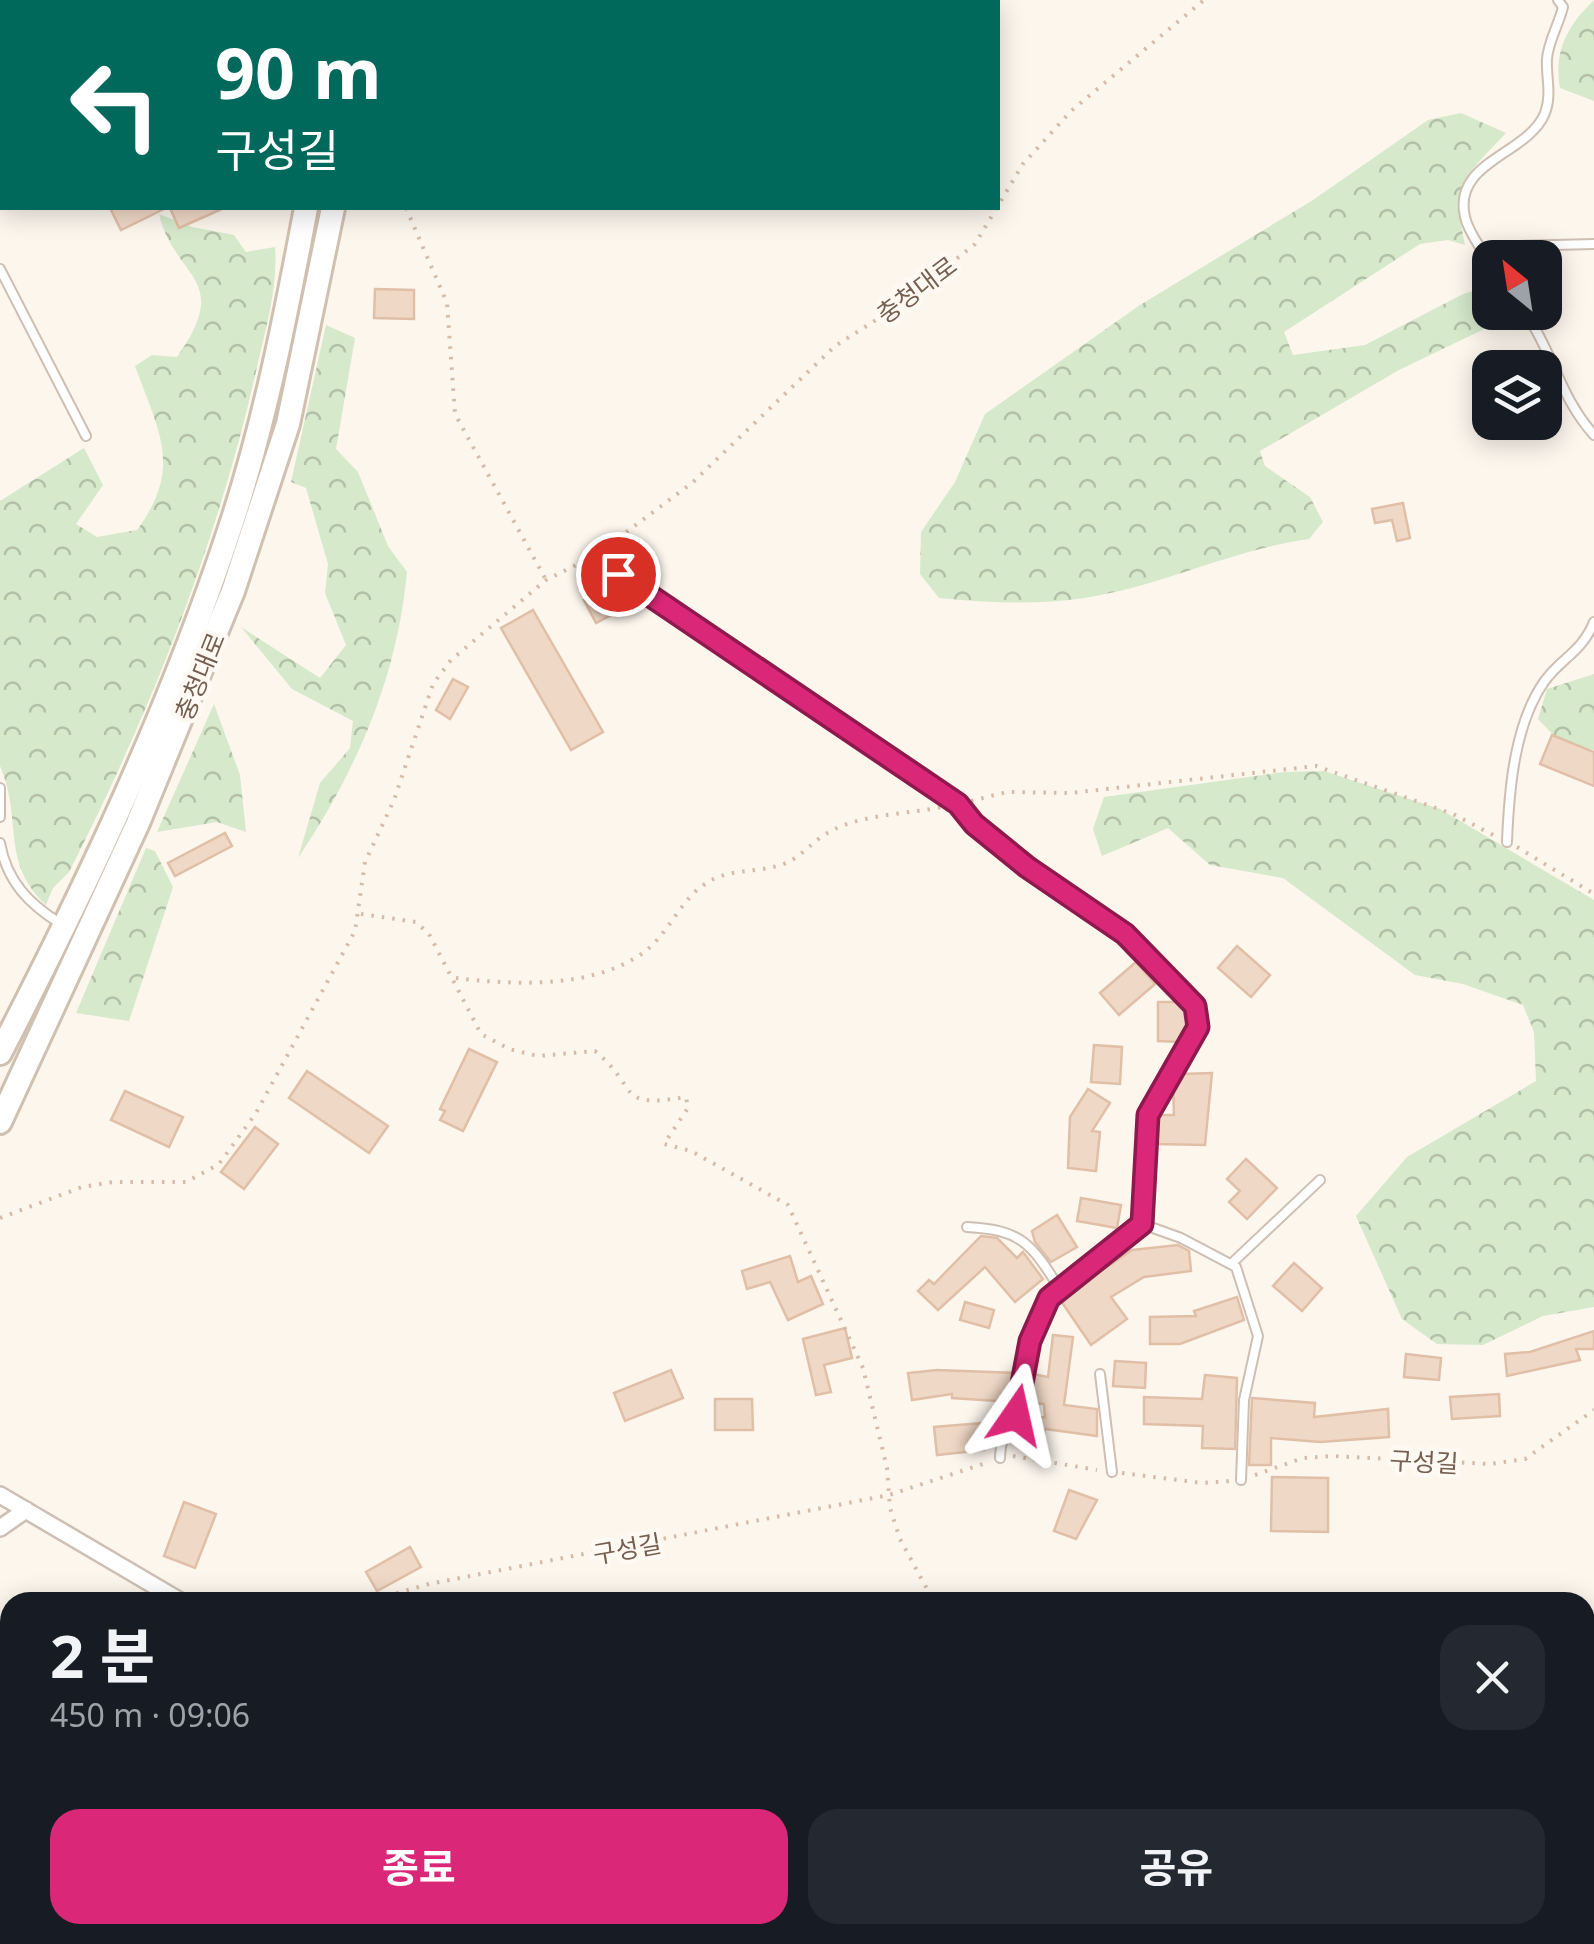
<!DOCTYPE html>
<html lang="ko">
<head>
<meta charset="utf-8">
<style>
  :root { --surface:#171b24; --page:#242831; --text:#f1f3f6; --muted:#9ea1a6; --accent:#db2777 }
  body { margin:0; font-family:"Noto Sans","Noto Sans KR",sans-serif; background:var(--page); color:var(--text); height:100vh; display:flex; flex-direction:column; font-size:38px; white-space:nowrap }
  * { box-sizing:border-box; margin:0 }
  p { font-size:32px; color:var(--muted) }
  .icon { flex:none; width:55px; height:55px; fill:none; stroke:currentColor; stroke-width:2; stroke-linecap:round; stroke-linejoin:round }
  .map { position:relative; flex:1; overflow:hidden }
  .drawer { position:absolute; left:0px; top:1592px; width:1595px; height:352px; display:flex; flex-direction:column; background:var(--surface); border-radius:30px 30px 0 0; box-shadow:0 5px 25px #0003 }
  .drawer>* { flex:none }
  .banner { position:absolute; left:0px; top:0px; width:1000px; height:210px; box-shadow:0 5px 25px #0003; background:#00695c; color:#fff; overflow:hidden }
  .needle { width:65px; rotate:330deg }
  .tools { position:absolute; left:1472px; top:240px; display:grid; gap:20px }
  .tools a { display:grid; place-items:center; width:90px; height:90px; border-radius:20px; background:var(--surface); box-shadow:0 5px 25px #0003; font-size:50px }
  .pin { position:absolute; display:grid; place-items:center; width:85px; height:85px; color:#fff; margin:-42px; border:5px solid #fff; border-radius:50%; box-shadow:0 2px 10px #0007 }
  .me { position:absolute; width:110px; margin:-55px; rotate:11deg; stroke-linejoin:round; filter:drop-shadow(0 0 8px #0008) }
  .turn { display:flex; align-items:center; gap:35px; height:210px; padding:0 50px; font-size:45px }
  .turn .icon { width:130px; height:130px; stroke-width:2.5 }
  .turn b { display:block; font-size:70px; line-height:85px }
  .round { display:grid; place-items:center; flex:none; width:105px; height:105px; border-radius:30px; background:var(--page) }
  .overview { display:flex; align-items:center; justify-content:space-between; height:170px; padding:0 50px }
  h1 { font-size:60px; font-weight:700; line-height:75px }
  .primary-button { display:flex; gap:20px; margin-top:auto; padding:20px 50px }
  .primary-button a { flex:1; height:115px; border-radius:30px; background:var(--accent); color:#fff; font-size:40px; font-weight:700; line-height:115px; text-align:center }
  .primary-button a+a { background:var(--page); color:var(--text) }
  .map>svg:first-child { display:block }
</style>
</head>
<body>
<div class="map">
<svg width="1594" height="1944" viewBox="0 0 1594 1944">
  <defs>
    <pattern id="forest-crowns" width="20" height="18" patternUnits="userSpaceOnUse" patternTransform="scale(2.5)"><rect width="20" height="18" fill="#d6e9cb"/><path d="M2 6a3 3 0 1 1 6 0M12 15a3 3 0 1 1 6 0" fill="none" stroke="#b2c0a7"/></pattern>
  </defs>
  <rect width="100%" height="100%" fill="#fcf6ed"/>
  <g fill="url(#forest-crowns)">
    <path d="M1594,0V101L1560,88C1553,51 1568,25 1594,0Z"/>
    <path d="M1461,113L1506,133C1464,178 1452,181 1465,245L1448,240L1420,244L1284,332L1293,355L1365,345L1463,294L1490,286V312L1500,313L1503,320L1399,370L1260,451L1265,466L1310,497L1323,522L1309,539C1232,550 1162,586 1085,598C1038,605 987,603 939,598L920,574L921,532L955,482L985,414L1140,305L1313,200L1428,120Z"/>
    <path d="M159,214L192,227L234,235L246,252L275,247C278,288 266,327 257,367C219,539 149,716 69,872L53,888L46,905C0,862 23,819 0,766V501L84,448L103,485L76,524L97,537L137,530C183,468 159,432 135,366L152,355L177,357C234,277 174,279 159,214Z"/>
    <path d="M326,325L355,338L336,449L358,472L388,546L407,572C397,678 357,770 298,858L320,783L350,748L353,721L292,689L241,627L320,678L346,645L325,593L328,564L306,488L291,482Z"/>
    <polygon points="1594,674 1594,750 1557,739 1538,719 1547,689"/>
    <polygon points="214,704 240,775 246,832 217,822 157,832"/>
    <polygon points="1324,771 1440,809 1594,900 1594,1307 1543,1316 1483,1345 1437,1344 1402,1319 1356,1216 1407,1157 1536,1081 1534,1032 1523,1005 1463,984 1415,975 1283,878 1210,865 1168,828 1102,856 1093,829 1104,797 1284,772"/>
    <polygon points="146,848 155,851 173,887 129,1021 76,1013"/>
  </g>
  <g fill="#f0d8c6" stroke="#e1bfa7" stroke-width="2.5">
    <polygon points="110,208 166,208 121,230"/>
    <polygon points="170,208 224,208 179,228"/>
    <polygon points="375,289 414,290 414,319 374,318"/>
    <polygon points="1403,503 1410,538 1397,541 1392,520 1375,523 1372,509"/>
    <polygon points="617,582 630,605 596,623 584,600"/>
    <polygon points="533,610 603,732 571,750 501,628"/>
    <polygon points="453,679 468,687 450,719 436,710"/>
    <polygon points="1552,735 1594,752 1594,786 1540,764"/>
    <polygon points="225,833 232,846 175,876 168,863"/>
    <polygon points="1237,946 1270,975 1251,997 1218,968"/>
    <polygon points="1136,962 1155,984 1119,1015 1100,993"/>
    <polygon points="1158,1002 1180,1002 1187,1010 1190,1026 1181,1042 1158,1041"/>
    <polygon points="1094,1045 1122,1047 1120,1084 1091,1082"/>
    <polygon points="469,1049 497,1062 463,1131 440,1120 445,1111 440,1109"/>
    <polygon points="307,1071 388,1126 369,1153 289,1098"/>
    <polygon points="1212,1073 1205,1145 1155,1144 1157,1115 1174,1115 1173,1086 1180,1074"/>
    <polygon points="1088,1089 1110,1103 1092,1131 1100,1132 1096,1171 1068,1168 1070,1117"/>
    <polygon points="125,1091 183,1117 169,1147 111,1120"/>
    <polygon points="255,1127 278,1144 244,1189 221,1172"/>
    <polygon points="1246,1159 1277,1188 1247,1219 1229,1202 1240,1191 1227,1179"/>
    <polygon points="1081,1198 1121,1205 1117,1228 1077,1221"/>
    <polygon points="1057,1215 1077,1247 1051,1262 1035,1242 1032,1231"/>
    <polygon points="981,1236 997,1238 1017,1258 1023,1252 1043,1279 1015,1302 985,1267 938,1310 918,1291 929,1280 934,1284"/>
    <polygon points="1178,1245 1189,1251 1191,1271 1144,1277 1111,1297 1127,1319 1091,1345 1061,1301 1068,1293 1132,1250"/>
    <polygon points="790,1256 798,1282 811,1276 823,1304 788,1320 770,1282 747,1289 742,1271"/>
    <polygon points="1294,1263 1322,1288 1302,1311 1273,1286"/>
    <polygon points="1237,1297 1244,1320 1180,1344 1150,1344 1150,1317 1196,1316 1194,1311"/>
    <polygon points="965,1302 994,1310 989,1328 960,1320"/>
    <polygon points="845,1328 852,1358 824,1365 831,1392 816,1395 803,1339"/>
    <polygon points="1594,1331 1594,1349 1576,1349 1580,1360 1507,1376 1505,1354 1530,1352"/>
    <polygon points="1053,1335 1073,1337 1064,1405 1097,1409 1097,1436 1045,1429 1041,1444 1014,1437 1021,1419 1045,1417 1044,1404 1027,1403 1032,1374 1048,1377"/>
    <polygon points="1406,1354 1441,1358 1439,1380 1404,1377"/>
    <polygon points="1115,1361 1146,1363 1145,1388 1113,1386"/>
    <polygon points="671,1370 683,1398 625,1421 614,1393"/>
    <polygon points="937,1370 1017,1373 1012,1402 952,1398 952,1394 912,1400 908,1373"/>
    <polygon points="1205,1375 1237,1378 1235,1449 1202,1448 1203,1426 1144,1424 1144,1397 1202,1399"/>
    <polygon points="1499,1394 1500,1416 1452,1419 1450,1397"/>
    <polygon points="1252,1398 1315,1403 1314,1417 1388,1409 1389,1437 1320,1442 1271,1438 1271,1465 1249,1465"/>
    <polygon points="715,1399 752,1399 753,1430 715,1430"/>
    <polygon points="982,1423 984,1450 937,1455 934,1427"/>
    <polygon points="1272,1477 1328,1478 1328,1532 1271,1531"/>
    <polygon points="1069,1490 1097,1500 1076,1539 1054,1531"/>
    <polygon points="184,1502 216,1514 195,1568 164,1556"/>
    <polygon points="410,1547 421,1567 377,1591 366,1572"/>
  </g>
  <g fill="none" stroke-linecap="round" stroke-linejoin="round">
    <g stroke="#cebfb2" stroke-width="12">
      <g id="service">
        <polyline points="138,2 138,0"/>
        <polyline points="0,109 2,108"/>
        <polyline points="1492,258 1519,246 1594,244"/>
        <path d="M1490,265C1483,249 1469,235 1465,217C1452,161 1528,155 1545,113C1552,95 1546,77 1547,59C1548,42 1559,24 1563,7L1558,0"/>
        <polyline points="0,269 86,436"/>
        <path d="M1525,312C1554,354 1559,396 1594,435"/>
        <polyline points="590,559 645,589 957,804 974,824 1027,867 1125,933 1195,1007 1198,1027 1148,1115 1142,1224 1181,1238 1236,1267 1258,1336 1244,1400 1241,1480"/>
        <polyline points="0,788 0,817"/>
        <path d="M1507,842C1509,791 1514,725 1544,682C1560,659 1582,652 1594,622"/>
        <path d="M0,843C7,882 29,904 61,924"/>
        <path d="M967,1227C1023,1230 1031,1244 1060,1289"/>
        <polyline points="1231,1264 1320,1180"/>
        <polyline points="1100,1374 1112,1472"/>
        <path d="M1000,1458C1001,1427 1014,1427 1020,1401C1026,1381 1024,1359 1030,1339C1049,1285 1098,1258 1142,1224"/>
        <polyline points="969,1935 970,1944"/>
      </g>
    </g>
    <g stroke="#cebfb2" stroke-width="20">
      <g id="minor">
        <polyline points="0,1495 182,1602"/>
        <polyline points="0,1528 26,1510"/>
        <polyline points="1585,1641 1594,1638"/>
        <polyline points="657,1944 659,1935"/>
      </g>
    </g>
    <g stroke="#d0c0b0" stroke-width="28">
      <g id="secondary">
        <polyline points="342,2 343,0"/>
        <polyline points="367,2 368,0"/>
        <path d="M0,1053C88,883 171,708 231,525C265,422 286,314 306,208"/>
        <polyline points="0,1122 138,823 233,591 288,424 333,208"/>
      </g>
    </g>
    <g stroke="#d5bba8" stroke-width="4" stroke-dasharray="2.5 8" stroke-linecap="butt">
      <polyline points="406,208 447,303 455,414 546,580"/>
      <polyline points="601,551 692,483 835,346 898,306 975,244 1023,164 1071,111 1204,0"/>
      <polyline points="971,801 1007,792 1070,793 1316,766 1453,814 1495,836"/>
      <polyline points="1517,847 1594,894"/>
      <path d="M361,914L416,922L429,934L481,1034L509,1049L538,1056L595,1051C641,1089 614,1109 686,1097L688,1108L664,1144L691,1151L788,1205L863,1368L887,1468L890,1508L900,1539L934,1602"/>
      <path d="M456,978C514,985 592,989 643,953C668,935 680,900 705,884C729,867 759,874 786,863C802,856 814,840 829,832C861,814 908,814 942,807"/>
      <polyline points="0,1218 82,1187 113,1182 186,1182 219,1164 256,1113 355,931 365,862 394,800 433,684 451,660 546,580 580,563"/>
      <polyline points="1013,1456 1097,1470"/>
      <polyline points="1122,1473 1202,1483 1231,1481"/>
      <polyline points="1255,1475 1303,1458 1331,1456 1490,1464 1525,1459 1594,1410"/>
      <polyline points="366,1602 429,1584 889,1495 989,1462"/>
    </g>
    <use href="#service" stroke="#fff" stroke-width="8"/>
    <use href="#minor" stroke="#fff" stroke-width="15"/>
    <use href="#secondary" stroke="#fff" stroke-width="22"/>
  </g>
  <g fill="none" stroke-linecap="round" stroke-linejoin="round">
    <g stroke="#8e194d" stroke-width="25">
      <polyline id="route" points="618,574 958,804 974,824 1027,867 1125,934 1195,1006 1198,1027 1148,1115 1142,1224 1049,1298 1030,1341 1016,1415"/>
    </g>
    <use href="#route" stroke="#db2777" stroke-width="18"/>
  </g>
  <g text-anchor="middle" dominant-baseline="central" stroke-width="9" stroke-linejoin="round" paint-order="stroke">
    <g font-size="25" fill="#765f50" stroke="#fefaf3">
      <text transform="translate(916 289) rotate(-37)">충청대로</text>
      <text transform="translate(199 676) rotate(-68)">충청대로</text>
      <text transform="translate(1424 1461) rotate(3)">구성길</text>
      <text transform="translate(627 1548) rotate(-10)">구성길</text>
    </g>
  </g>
</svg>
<div class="tools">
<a><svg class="needle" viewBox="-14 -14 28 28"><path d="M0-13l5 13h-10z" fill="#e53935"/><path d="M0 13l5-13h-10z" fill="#9ea1a6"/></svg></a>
<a><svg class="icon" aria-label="layers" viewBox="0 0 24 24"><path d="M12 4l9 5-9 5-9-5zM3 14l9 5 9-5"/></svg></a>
</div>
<div class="pin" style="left:618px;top:574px;background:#d93025"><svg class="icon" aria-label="arrive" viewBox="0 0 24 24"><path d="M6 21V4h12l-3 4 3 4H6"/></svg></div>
<svg class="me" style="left:1016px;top:1415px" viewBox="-20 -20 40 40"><path d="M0-17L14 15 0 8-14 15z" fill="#db2777" stroke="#fff" stroke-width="4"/></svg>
<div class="banner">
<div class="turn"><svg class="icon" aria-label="left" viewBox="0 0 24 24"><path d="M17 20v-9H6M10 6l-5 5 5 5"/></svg><div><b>90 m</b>구성길</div></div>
</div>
<section class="drawer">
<div class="overview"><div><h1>2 분</h1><p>450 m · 09:06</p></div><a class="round"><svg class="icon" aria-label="close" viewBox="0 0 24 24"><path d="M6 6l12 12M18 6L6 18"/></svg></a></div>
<div class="primary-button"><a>종료</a><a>공유</a></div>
</section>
</div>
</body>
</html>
